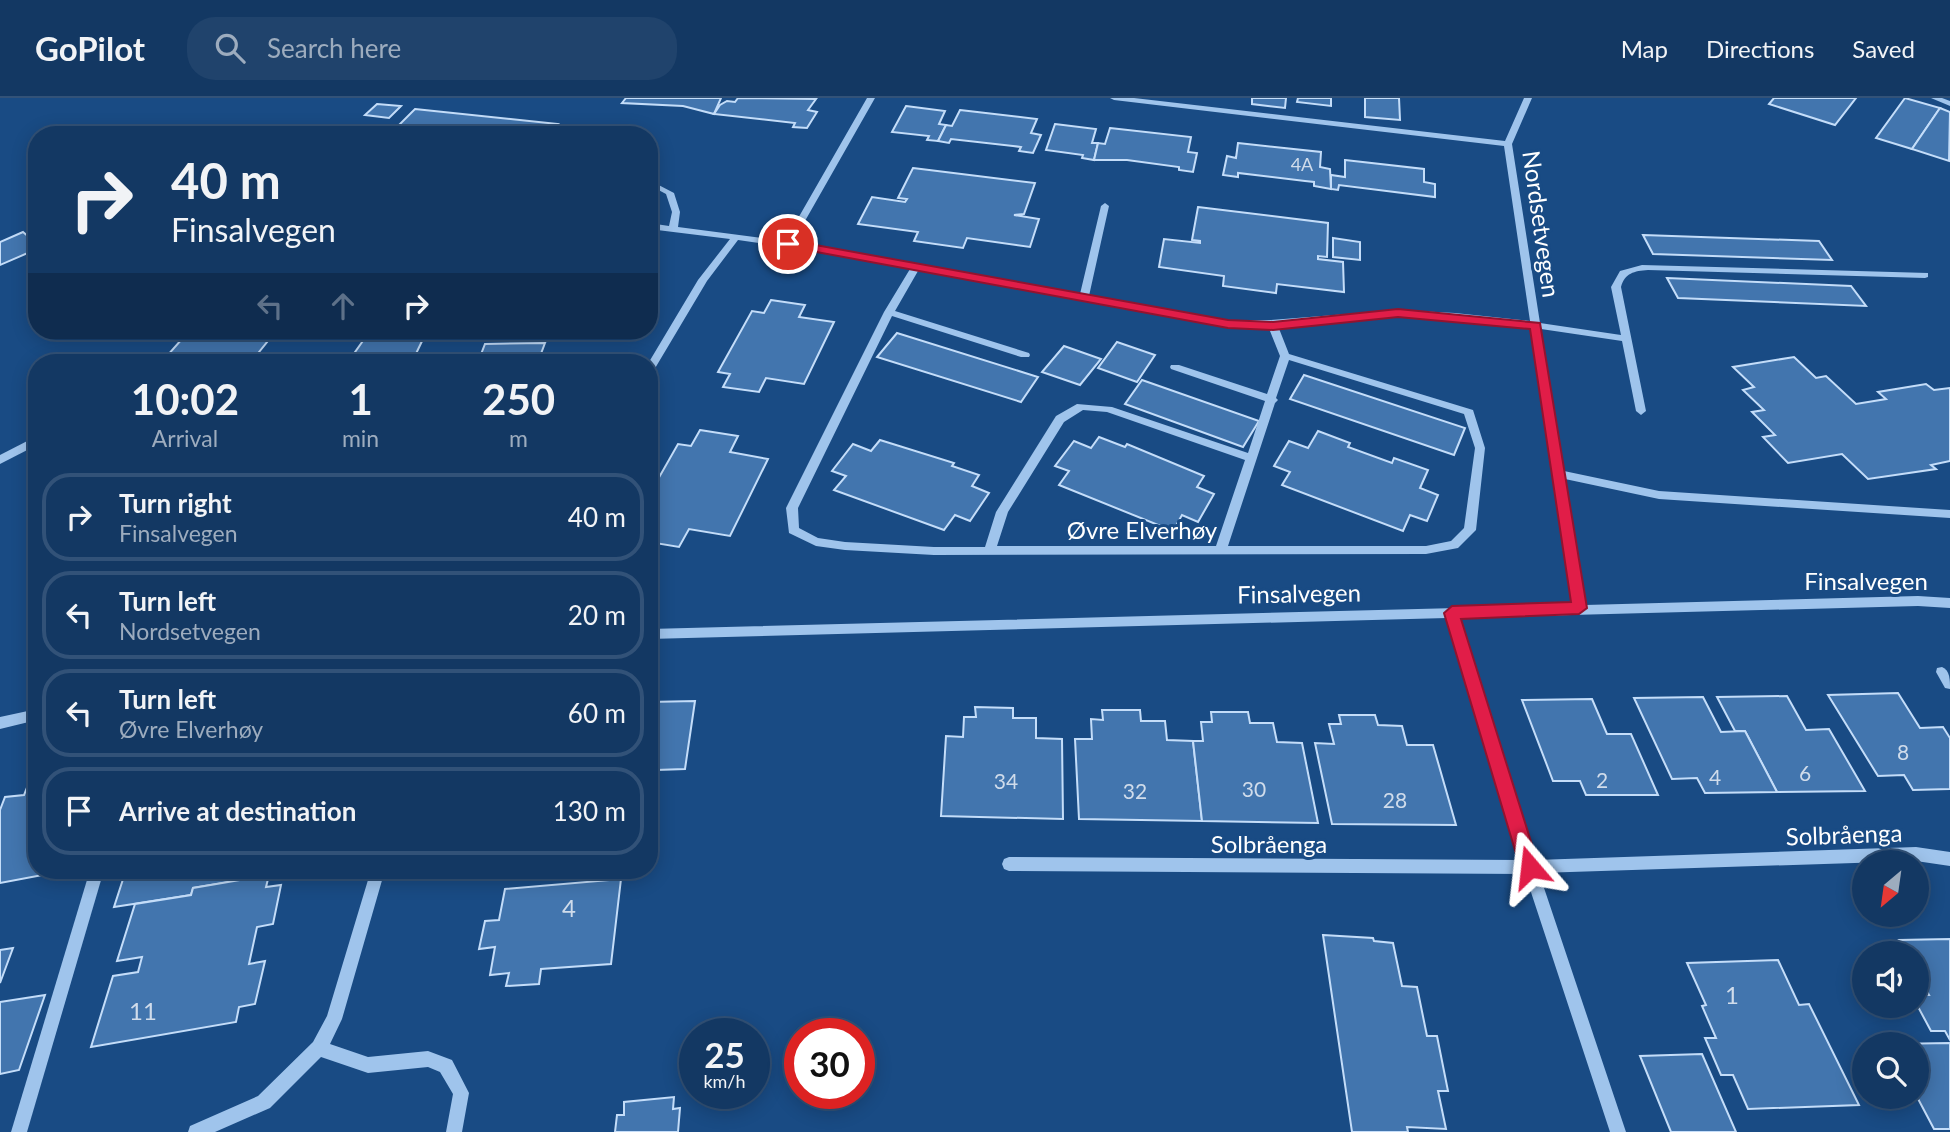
<!DOCTYPE html>
<html lang="en">
<head>
<meta charset="utf-8">
<style>
  :root { --surface:#133863; --page:#20436c; --text:#f1f3f6; --muted:#9dacbe; --line:#325278 }
  body { margin:0; font-family:Lato,sans-serif; background:var(--page); color:var(--text); height:100vh; display:flex; flex-direction:column; font-size:26px; white-space:nowrap }
  * { box-sizing:border-box; margin:0 }
  p { font-size:23px; color:var(--muted) }
  .icon { flex:none; width:38px; height:38px; fill:none; stroke:currentColor; stroke-width:2; stroke-linecap:round; stroke-linejoin:round }
  .map { position:relative; flex:1; overflow:hidden }
  .side { position:absolute; left:28px; top:256px; width:630px; height:525px; display:flex; flex-direction:column; background:var(--surface); border-radius:28px; box-shadow:0 4px 18px #0003,0 0 0 2px var(--line) }
  .side>* { flex:none }
  .guide { position:absolute; left:28px; top:28px; width:630px; height:214px; border-radius:28px; box-shadow:0 4px 18px #0003,0 0 0 2px var(--line); background:#133863; color:var(--text); overflow:hidden }
  .needle { width:46px; rotate:209deg }
  .fabs { position:absolute; left:1852px; top:752px; display:grid; gap:14px }
  .fabs a { display:grid; place-items:center; width:77px; height:77px; border-radius:50%; background:var(--surface); box-shadow:0 4px 18px #0003,0 0 0 2px var(--line); font-size:35px }
  .speed { position:absolute; left:679px; top:920px; display:flex; gap:14px; font-size:35px; font-weight:700; text-align:center }
  .speed>* { display:grid; place-content:center; width:91px; height:91px; border-radius:50%; background:var(--surface); box-shadow:0 4px 18px #0003,0 0 0 2px var(--line); line-height:1 }
  .speed small { font-size:18px; font-weight:400 }
  .speed .limit { border:10px solid #d22; background:#fff; color:#111 }
  .pin { position:absolute; display:grid; place-items:center; width:60px; height:60px; color:#fff; margin:-30px; border:4px solid #fff; border-radius:50%; box-shadow:0 2px 7px #0007 }
  .me { position:absolute; width:77px; margin:-38px; rotate:343deg; stroke-linejoin:round; filter:drop-shadow(0 0 5px #0008) }
  .turn { display:flex; align-items:center; gap:24px; height:147px; padding:0 28px; font-size:32px }
  .turn .icon { width:91px; height:91px; stroke-width:2.5 }
  .turn b { display:block; font-size:49px; line-height:60px }
  .lanes { display:flex; align-items:center; height:66px; padding:0 28px; background:#0003; justify-content:center; gap:35px; direction:ltr }
  .lanes .off { opacity:.35 }
  .eta { display:flex; justify-content:space-evenly; align-items:center; height:119px; text-align:center }
  .eta b { font-size:42px; font-weight:700; line-height:49px }
  ul { padding:0; list-style:none }
  li { display:flex; align-items:center; gap:21px; height:88px; margin:0 14px 10px; padding:0 14px; border:4px solid var(--line); border-radius:28px }
  li div { flex:1 }
  li b { display:block; font-size:26px }
  li em { font-style:normal }
  header { display:flex; align-items:center; gap:42px; box-sizing:border-box; height:98px; padding:0 35px; background:var(--surface); border-bottom:2px solid var(--line) }
  header strong { font-size:33px }
  nav { display:flex; gap:38px; margin-inline-start:auto; font-size:24px }
  .search { width:490px; height:63px; background:var(--page); display:flex; align-items:center; gap:18px; box-sizing:border-box; padding:0 24px; border-radius:28px; color:var(--muted); font-size:26px }
  .map>svg:first-child { display:block }
</style>
</head>
<body>
<header>
<strong>GoPilot</strong>
<div class="search"><svg class="icon" aria-label="search" viewBox="0 0 24 24"><circle cx="10" cy="10" r="6"/><path d="M15 15l6 6"/></svg>Search here</div>
<nav><a>Map</a><a>Directions</a><a>Saved</a></nav>
</header>
<div class="map">
<svg width="1950" height="1034" viewBox="0 0 1950 1034">
  <rect width="100%" height="100%" fill="#194b84"/>
  <g fill="#4275ae" stroke="#c4ddf9" stroke-width="2">
    <polygon points="626,0 721,0 714,16 683,8 622,5"/>
    <polygon points="738,0 816,1 808,12 817,14 807,30 793,29 795,25 714,16 720,7 727,3 735,4"/>
    <polygon points="1252,0 1286,0 1285,10 1252,6"/>
    <polygon points="1298,0 1331,0 1331,8 1297,4"/>
    <polygon points="1365,0 1399,0 1400,22 1365,19"/>
    <polygon points="1774,0 1856,0 1835,27 1769,6"/>
    <polygon points="1905,0 1940,10 1912,51 1876,40"/>
    <polygon points="377,6 401,8 389,20 365,17"/>
    <polygon points="906,8 945,13 939,26 946,27 938,43 927,42 929,38 892,34"/>
    <polygon points="1940,10 1950,14 1949,63 1912,51"/>
    <polygon points="415,11 558,26 549,37 389,37"/>
    <polygon points="960,12 1037,21 1031,35 1041,37 1033,55 1019,53 1021,49 1013,48 951,41 949,45 938,43 946,27 952,28"/>
    <polygon points="1055,26 1096,31 1092,45 1098,45 1094,62 1082,60 1083,57 1046,52"/>
    <polygon points="1110,30 1191,39 1188,54 1197,55 1193,74 1179,72 1179,69 1127,62 1094,62 1098,45 1105,46"/>
    <polygon points="1238,45 1321,54 1320,69 1330,71 1331,91 1314,88 1314,84 1305,83 1238,75 1238,79 1223,77 1227,58 1236,60"/>
    <polygon points="1345,62 1424,71 1424,84 1435,86 1435,99 1339,87 1338,92 1331,91 1331,77 1345,79"/>
    <polygon points="913,70 1035,85 1024,116 1014,117 1039,121 1030,149 967,140 963,150 914,143 918,134 858,126 872,99 905,104 907,101 898,100"/>
    <polygon points="1198,109 1328,125 1327,159 1318,158 1318,161 1343,164 1344,194 1277,186 1276,195 1223,188 1224,178 1159,169 1164,141 1200,145 1200,143 1192,142"/>
    <polygon points="23,134 37,146 37,151 0,167 0,144"/>
    <polygon points="1643,137 1819,143 1832,162 1653,156"/>
    <polygon points="1333,140 1360,144 1360,162 1333,159"/>
    <polygon points="1667,180 1851,188 1866,208 1678,200"/>
    <polygon points="771,202 805,207 799,219 834,224 804,286 766,280 759,294 723,289 730,276 718,274 752,213 764,215"/>
    <polygon points="189,233 276,233 251,264 185,264 188,260 166,259"/>
    <polygon points="897,235 1038,279 1021,304 877,259"/>
    <polygon points="424,239 412,264 348,264 365,240"/>
    <polygon points="1117,244 1155,257 1137,284 1098,270"/>
    <polygon points="545,245 539,261 545,261 544,264 478,264 485,246"/>
    <polygon points="1064,248 1101,261 1080,287 1042,274"/>
    <polygon points="1794,259 1816,280 1826,278 1856,306 1886,301 1878,294 1926,286 1934,292 1950,290 1950,363 1931,367 1936,371 1868,381 1842,356 1788,365 1763,339 1775,337 1752,314 1764,312 1743,292 1754,289 1733,269"/>
    <polygon points="1304,277 1465,330 1454,357 1290,301"/>
    <polygon points="1142,282 1259,323 1243,349 1125,306"/>
    <polygon points="700,332 738,338 730,354 768,361 730,438 689,431 679,449 649,444 649,397 678,346 691,348"/>
    <polygon points="1318,333 1350,345 1348,349 1392,365 1394,360 1428,372 1420,390 1438,397 1427,423 1410,417 1403,433 1282,387 1290,374 1274,368 1289,343 1308,350"/>
    <polygon points="1099,339 1125,349 1127,346 1204,378 1197,389 1214,396 1198,424 1182,417 1173,433 1059,387 1069,373 1055,368 1074,343 1091,350"/>
    <polygon points="880,342 954,365 952,368 979,377 972,388 989,395 970,423 955,417 944,432 834,392 846,378 832,373 853,346 871,353"/>
    <polygon points="1898,595 1920,630 1943,629 1950,640 1950,691 1913,692 1904,677 1878,678 1828,597"/>
    <polygon points="1787,598 1806,632 1829,631 1865,693 1777,694 1745,633 1735,633 1717,599"/>
    <polygon points="1703,599 1721,634 1745,633 1777,694 1705,695 1697,680 1672,681 1634,600"/>
    <polygon points="1592,601 1607,636 1631,636 1658,697 1586,697 1580,683 1553,683 1522,602"/>
    <polygon points="695,603 685,671 656,672 649,702 649,604"/>
    <polygon points="975,609 1013,610 1013,620 1036,620 1036,640 1062,641 1063,721 941,718 946,638 963,639 964,619 976,619"/>
    <polygon points="1102,612 1140,612 1141,623 1165,623 1167,642 1193,643 1202,723 1079,721 1075,641 1092,641 1091,621 1103,622"/>
    <polygon points="1211,614 1248,614 1250,625 1273,625 1277,644 1302,645 1318,725 1202,723 1193,643 1203,643 1201,624 1212,624"/>
    <polygon points="1339,617 1375,617 1378,627 1402,628 1407,647 1433,647 1456,727 1332,726 1315,645 1334,646 1329,626 1341,626"/>
    <polygon points="37,681 37,772 69,772 0,785 0,712 5,699 24,697 30,682"/>
    <polygon points="126,772 265,772 250,774 248,781 193,790 191,797 114,809"/>
    <polygon points="269,777 266,789 281,787 273,826 257,829 249,866 265,863 255,906 239,909 236,924 91,949 113,878 138,874 142,859 117,863 135,806 191,797 193,790"/>
    <polygon points="621,781 611,866 541,871 539,886 506,888 509,875 490,877 495,849 479,851 485,823 499,822 505,791"/>
    <polygon points="1323,837 1373,840 1374,843 1393,845 1402,888 1417,889 1427,938 1437,938 1448,993 1438,993 1446,1031 1407,1029 1408,1034 1352,1034"/>
    <polygon points="1950,841 1950,942 1945,933 1931,933 1916,905 1916,897 1929,897 1916,874 1916,856 1906,856 1899,842"/>
    <polygon points="13,850 0,885 0,852"/>
    <polygon points="1778,862 1799,907 1809,906 1859,1007 1748,1011 1733,977 1721,977 1705,940 1716,940 1702,908 1706,907 1687,865"/>
    <polygon points="45,897 19,972 0,976 0,904"/>
    <polygon points="1950,945 1950,1031 1934,1031 1916,997 1916,947 1890,946"/>
    <polygon points="1702,956 1736,1034 1671,1034 1640,958"/>
    <polygon points="674,999 673,1011 680,1010 678,1034 615,1034 617,1017 624,1017 624,1004"/>
  </g>
  <g fill="none" stroke-linecap="round" stroke-linejoin="round">
    <g fill="#9fc4ec" fill-rule="evenodd">
      <path d="M867,0H875L793,144L1080,196L1101,108L1105,105L1109,108L1089,198L1228,223L1271,222L1398,212L1455,215L1530,223L1504,48L1114,2L1110,0H1134L1505,43L1524,0H1532L1512,46L1540,225L1621,237L1611,189L1620,173L1642,167L1928,175V179L1925,180L1648,172C1634,173 1625,175 1621,189L1646,313L1641,317L1636,313L1622,243L1541,231L1564,373L1659,393L1950,412V420L1659,401L1565,381L1585,507L1918,498L1950,500V510L1918,508L1460,520L1535,762L1916,749L1950,754V768L1916,763L1539,775L1626,1034H1610L1525,776L1009,773L1004,771L1002,766L1004,761L1009,759L1521,762L1447,520L649,541V531L1572,507L1531,230L1455,220L1398,218L1278,228L1289,256L1473,312L1485,350L1476,432L1458,450L1426,456L934,457L845,452L816,448L789,435L786,410L884,214L910,171L788,149L738,142L707,183L654,272L649,275V264L698,182L730,141L649,131V125L669,128L672,114L666,96L649,87V82L674,95L680,114L678,129L785,143ZM918,173L1228,229L1268,228L1280,258L1267,296L1179,267H1171L1170,269L1171,271L1265,303L1248,355L1112,309L1077,306L1056,318L996,414L985,449H934L845,444L818,440L799,430L798,410L892,218L1021,259H1029L1030,257L1029,255L895,213ZM1289,262L1464,316L1475,350L1464,430L1451,443L1426,448H1228L1275,305L1278,302L1276,300ZM1083,312L1107,314L1245,362L1216,448H997L1008,414L1064,324Z"/>
      <polygon points="1931,0 1942,0 1950,3 1950,8"/>
      <polygon points="37,338 37,347 0,366 0,357"/>
      <path d="M1942,569C1950,572 1950,582 1950,591L1945,590L1936,574L1937,570Z"/>
      <polygon points="37,611 37,622 0,631 0,619"/>
      <polygon points="90,772 104,772 27,1034 11,1034"/>
      <polygon points="371,772 385,772 342,921 330,946 368,959 428,953 452,962 469,995 462,1034 446,1034 453,996 440,974 428,969 368,975 321,959 270,1010 215,1034 188,1034 190,1028 258,998 313,944 327,918"/>
    </g>
  </g>
  <polygon fill="#e11d48" stroke="#92132f" stroke-width="2" points="788,142 1228,222 1273,224 1398,211 1540,225 1587,510 1579,516 1461,521 1539,769 1536,775 1530,778 1523,775 1520,769 1444,515 1452,508 1571,504 1530,231 1398,219 1273,232 1228,230 784,148 782,146"/>
  <g text-anchor="middle" dominant-baseline="central" stroke-width="6" stroke-linejoin="round" paint-order="stroke">
    <g font-size="18" fill="#d0dceb">
      <text x="1302" y="66">4A</text>
    </g>
    <g font-size="21" fill="#d0dceb">
      <text x="1903" y="653">8</text>
      <text x="1805" y="674">6</text>
      <text x="1715" y="678">4</text>
      <text x="1602" y="681">2</text>
      <text x="1006" y="682">34</text>
      <text x="1254" y="690">30</text>
      <text x="1135" y="692">32</text>
      <text x="1395" y="701">28</text>
    </g>
    <g font-size="24" fill="#fff" stroke="#194b84">
      <text transform="translate(1542 126) rotate(82)">Nordsetvegen</text>
      <text x="1142" y="431">Øvre Elverhøy</text>
      <text x="1866" y="482">Finsalvegen</text>
      <text transform="translate(1299 495) rotate(-1)">Finsalvegen</text>
      <text transform="translate(1844 736) rotate(-2)">Solbråenga</text>
      <text x="1269" y="745">Solbråenga</text>
    </g>
    <g font-size="24" fill="#d0dceb">
      <text x="569" y="809">4</text>
      <text x="1732" y="896">1</text>
      <text x="143" y="912">11</text>
    </g>
  </g>
</svg>
<div class="fabs">
<a><svg class="needle" viewBox="-14 -14 28 28"><path d="M0-13l5 13h-10z" fill="#e53935"/><path d="M0 13l5-13h-10z" fill="#9dacbe"/></svg></a>
<a><svg class="icon" aria-label="sound" viewBox="0 0 24 24"><path d="M4 9h4l5-4v14l-5-4H4zM17 9q2 3 0 6"/></svg></a>
<a><svg class="icon" aria-label="search" viewBox="0 0 24 24"><circle cx="10" cy="10" r="6"/><path d="M15 15l6 6"/></svg></a>
</div>
<div class="speed"><div>25<small>km/h</small></div><div class="limit">30</div></div>
<div class="pin" style="left:788px;top:146px;background:#d93025"><svg class="icon" aria-label="arrive" viewBox="0 0 24 24"><path d="M6 21V4h12l-3 4 3 4H6"/></svg></div>
<svg class="me" style="left:1530px;top:769px" viewBox="-20 -20 40 40"><path d="M0-17L14 15 0 8-14 15z" fill="#e11d48" stroke="#fff" stroke-width="4"/></svg>
<div class="guide">
<div class="turn"><svg class="icon" aria-label="right" viewBox="0 0 24 24"><path d="M7 20v-9h11M14 6l5 5-5 5"/></svg><div><b>40 m</b>Finsalvegen</div></div>
<div class="lanes"><svg class="icon off" aria-label="left" viewBox="0 0 24 24"><path d="M17 20v-9H6M10 6l-5 5 5 5"/></svg><svg class="icon off" aria-label="ahead" viewBox="0 0 24 24"><path d="M12 20V5M6 11l6-6 6 6"/></svg><svg class="icon" aria-label="right" viewBox="0 0 24 24"><path d="M7 20v-9h11M14 6l5 5-5 5"/></svg></div>
</div>
<section class="side">
<div class="eta">
<div><b>10:02</b><p>Arrival</p></div>
<div><b>1</b><p>min</p></div>
<div><b>250</b><p>m</p></div>
</div>
<ul>
<li><svg class="icon" aria-label="right" viewBox="0 0 24 24"><path d="M7 20v-9h11M14 6l5 5-5 5"/></svg><div><b>Turn right</b><p>Finsalvegen</p></div><em>40 m</em></li>
<li><svg class="icon" aria-label="left" viewBox="0 0 24 24"><path d="M17 20v-9H6M10 6l-5 5 5 5"/></svg><div><b>Turn left</b><p>Nordsetvegen</p></div><em>20 m</em></li>
<li><svg class="icon" aria-label="left" viewBox="0 0 24 24"><path d="M17 20v-9H6M10 6l-5 5 5 5"/></svg><div><b>Turn left</b><p>Øvre Elverhøy</p></div><em>60 m</em></li>
<li><svg class="icon" aria-label="arrive" viewBox="0 0 24 24"><path d="M6 21V4h12l-3 4 3 4H6"/></svg><div><b>Arrive at destination</b></div><em>130 m</em></li>
</ul>
</section>
</div>
</body>
</html>
